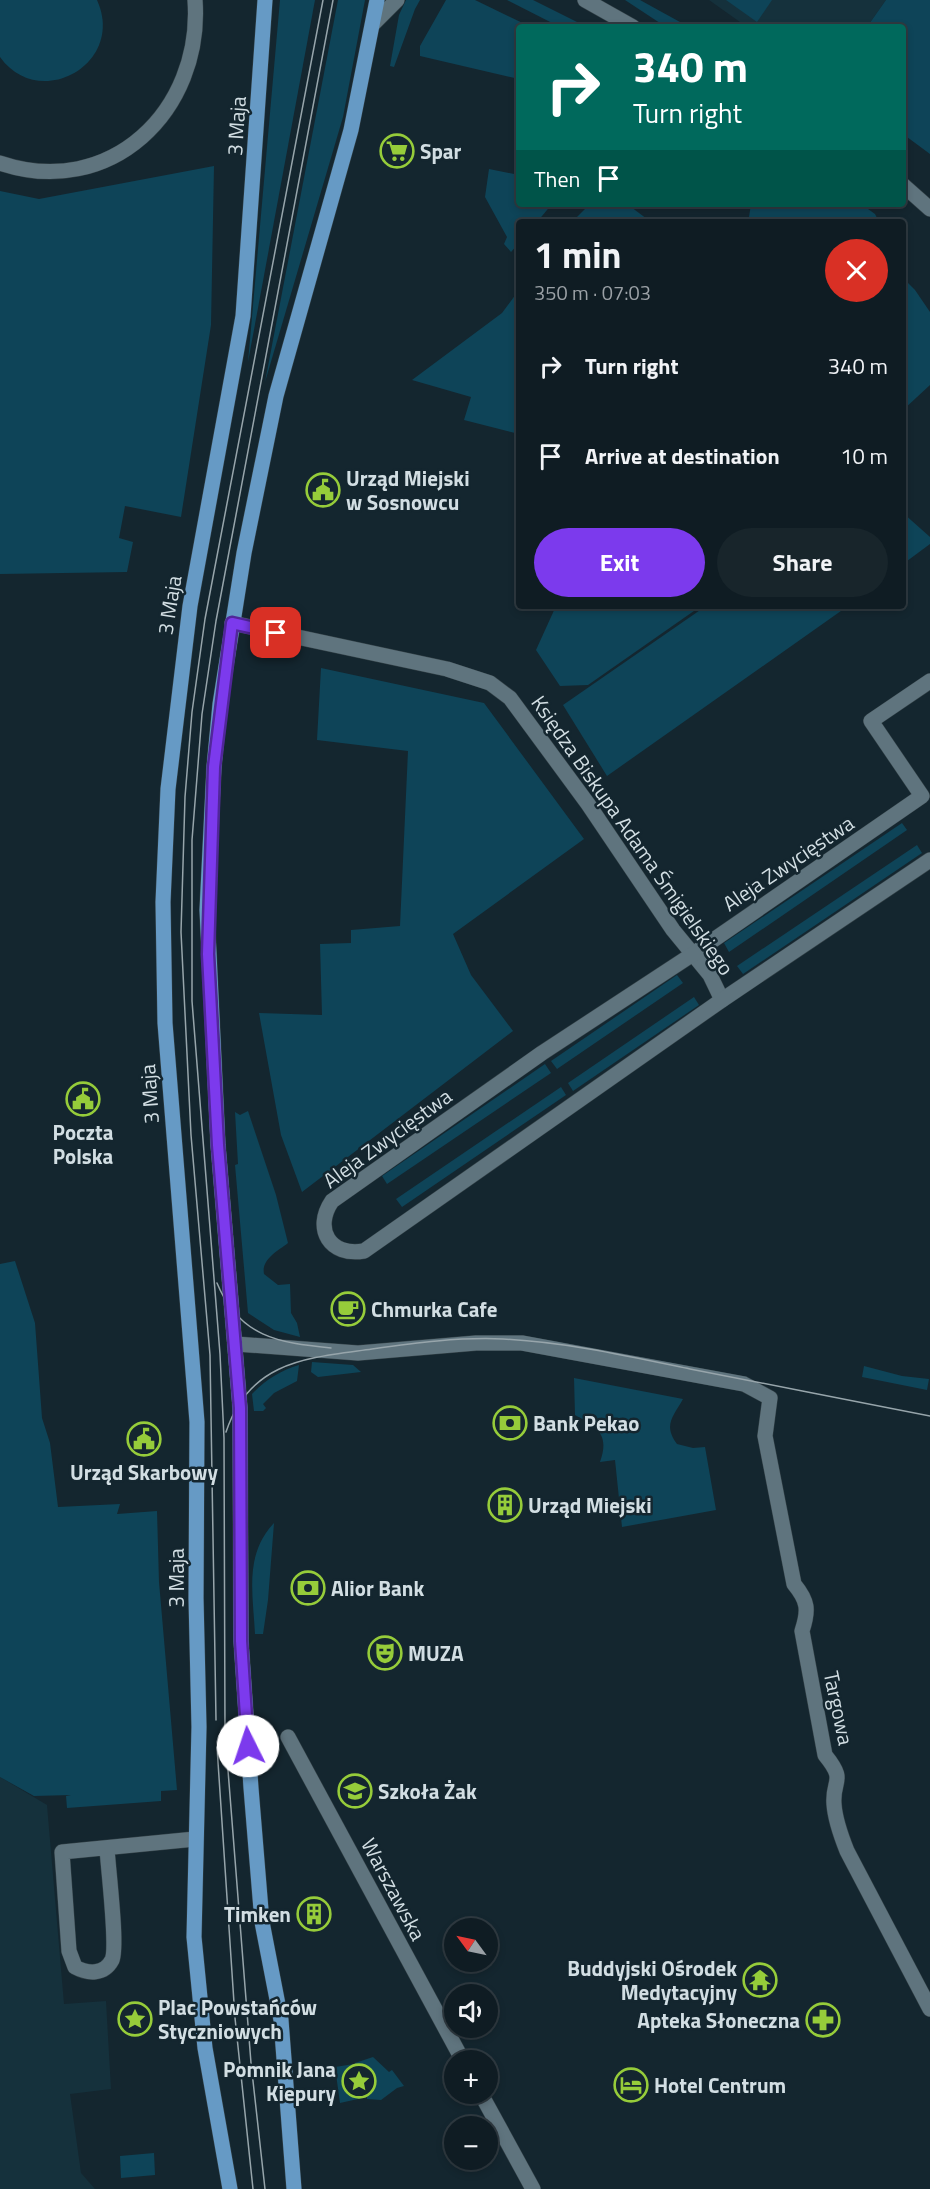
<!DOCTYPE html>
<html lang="en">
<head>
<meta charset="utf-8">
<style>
  :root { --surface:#0f1c23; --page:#18252b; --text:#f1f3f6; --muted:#9ba1a6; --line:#2f3a41; --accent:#7c3aed }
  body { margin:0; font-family:"Titillium Web",sans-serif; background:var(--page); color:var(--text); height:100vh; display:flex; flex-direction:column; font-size:22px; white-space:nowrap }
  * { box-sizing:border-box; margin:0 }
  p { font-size:20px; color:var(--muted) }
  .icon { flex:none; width:33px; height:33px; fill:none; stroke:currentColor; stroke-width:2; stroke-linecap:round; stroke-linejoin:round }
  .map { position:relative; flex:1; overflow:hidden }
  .sheet { position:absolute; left:516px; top:219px; width:390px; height:390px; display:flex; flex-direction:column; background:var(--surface); border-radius:6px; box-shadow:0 3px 9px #0003,0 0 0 2px var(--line) }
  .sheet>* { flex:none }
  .guide { position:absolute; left:516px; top:24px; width:390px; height:183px; border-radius:6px; box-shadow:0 3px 9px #0003,0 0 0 2px var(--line); background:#00695c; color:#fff; overflow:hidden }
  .needle { width:39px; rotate:303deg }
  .tools { position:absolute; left:444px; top:1918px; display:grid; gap:12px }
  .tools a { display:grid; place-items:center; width:54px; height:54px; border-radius:50%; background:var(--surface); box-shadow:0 3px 9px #0003,0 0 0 2px var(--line); font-size:30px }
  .pin { position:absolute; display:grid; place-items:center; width:51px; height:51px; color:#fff; margin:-26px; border-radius:12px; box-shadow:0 3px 9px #0006 }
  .me { position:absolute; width:66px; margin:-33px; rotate:356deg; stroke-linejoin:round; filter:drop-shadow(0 0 4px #0008) }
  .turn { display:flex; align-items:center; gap:21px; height:126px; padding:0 18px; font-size:27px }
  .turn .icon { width:78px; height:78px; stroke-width:2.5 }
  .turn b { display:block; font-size:42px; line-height:51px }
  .then { display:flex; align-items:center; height:57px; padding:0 18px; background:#0003; gap:12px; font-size:22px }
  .round { display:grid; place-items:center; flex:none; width:63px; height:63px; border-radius:32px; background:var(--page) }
  .overview { display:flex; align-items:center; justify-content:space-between; height:102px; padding:0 18px }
  h1 { font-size:36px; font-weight:700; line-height:45px }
  .primary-button { display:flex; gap:12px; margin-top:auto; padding:12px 18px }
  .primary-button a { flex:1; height:69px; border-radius:36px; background:var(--accent); color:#fff; font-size:24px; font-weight:700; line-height:69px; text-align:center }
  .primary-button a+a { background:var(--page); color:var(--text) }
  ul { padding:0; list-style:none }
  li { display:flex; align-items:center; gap:18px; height:90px; padding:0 18px }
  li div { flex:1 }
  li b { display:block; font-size:22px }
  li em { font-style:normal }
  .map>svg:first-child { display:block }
</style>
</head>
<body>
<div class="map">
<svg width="930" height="2189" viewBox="0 0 930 2189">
  <rect width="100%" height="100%" fill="#14262f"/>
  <g fill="#15313c">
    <polygon points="709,0 886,0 867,27 747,27"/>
    <polygon points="0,1777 47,1805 64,2004 106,2001 111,2089 70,2094 81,2173 95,2189 0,2189"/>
  </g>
  <g fill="#0e4458">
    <path d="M0,0H97C126,64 39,112 0,57Z"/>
    <polygon points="280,0 315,0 248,362"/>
    <polygon points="338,0 365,0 343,117 265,382"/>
    <polygon points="406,0 420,0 415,9 394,67 390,66 399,15"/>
    <polygon points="446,0 475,0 531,27 519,27 519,79 420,56 420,46"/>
    <polygon points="507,0 533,0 587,27 560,27"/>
    <polygon points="625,0 640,0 689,27 666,27"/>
    <polygon points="726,0 772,0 757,22"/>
    <polygon points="886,0 930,0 930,154 903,134 903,27 867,27"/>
    <polygon points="214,166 211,325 181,517 125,506 119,538 133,542 127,572 0,574 0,191 39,199"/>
    <polygon points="489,169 519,175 519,204 552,204 537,222 519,222 519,243 511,252 504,244 507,237 485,197"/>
    <polygon points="590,204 627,204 651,222 572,222"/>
    <polygon points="751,204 861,204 875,214 879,222 744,222 749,217"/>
    <polygon points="903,278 915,290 930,312 930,385 903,410"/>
    <polygon points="519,290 519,434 464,420 471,397 412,380 502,313"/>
    <polygon points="903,513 930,537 930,544 903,564"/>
    <polygon points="556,606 701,606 588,685 560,686 536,650"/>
    <polygon points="706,606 848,606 607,776 563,705"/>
    <polygon points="321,668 484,703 584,839 453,934 471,975 513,1031 302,1192 281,1135 259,1013 322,1015 320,944 351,943 351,930 400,926 408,751 317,740"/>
    <polygon points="902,823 907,830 729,952 724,943"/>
    <polygon points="917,845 922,853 743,974 737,966"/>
    <polygon points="677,975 683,983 557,1069 551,1061"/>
    <polygon points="694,997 699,1005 573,1091 568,1083"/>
    <polygon points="545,1064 551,1073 387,1184 382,1176"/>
    <polygon points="561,1087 566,1095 402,1207 396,1199"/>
    <path d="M248,1111L276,1195L288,1243C278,1251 261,1259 264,1274L278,1285L290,1284L291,1313L297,1323L300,1337L274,1330L248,1313L235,1165L238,1164L235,1112L240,1115Z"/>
    <polygon points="15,1261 35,1323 42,1418 50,1443 58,1507 120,1504 117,1514 157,1511 159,1582 177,1790 161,1791 161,1801 67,1808 66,1796 71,1795 34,1796 0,1777 0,1264"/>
    <polygon points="312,1362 353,1365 361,1372 318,1377 311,1372"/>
    <path d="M299,1365L297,1381L274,1393L263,1404L266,1408L263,1411H254L252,1394C264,1381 281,1370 299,1365Z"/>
    <polygon points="864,1366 902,1376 929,1379 927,1390 862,1377"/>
    <path d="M574,1378L683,1399C673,1417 663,1425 677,1444L693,1448L705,1447L716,1510L622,1527L615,1460L600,1462C610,1434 597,1427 575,1415Z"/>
    <path d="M274,1523L268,1600L263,1634H255C253,1593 244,1555 274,1523Z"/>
    <polygon points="373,2057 389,2072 392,2070 404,2086 397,2088 381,2100 367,2099 367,2097 340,2103 335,2067 354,2064 357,2076 354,2077 355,2086 364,2086 364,2076 359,2076 355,2063"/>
    <polygon points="154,2153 155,2175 121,2178 120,2156"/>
  </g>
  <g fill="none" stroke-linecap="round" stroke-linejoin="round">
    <g stroke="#334147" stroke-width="16">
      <g id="minor">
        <polyline points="585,0 633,27"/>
        <polyline points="373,24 397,0"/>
        <path d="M0,163C110,200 203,111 195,0"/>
        <polyline points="903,185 930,209"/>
        <polyline points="232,623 447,669 490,683 510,698 588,804 673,930 710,975 722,1000"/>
        <path d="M930,681L871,721L922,796L693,954L542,1053L332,1201C313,1229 330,1257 364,1251L722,1000L930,860"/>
        <path d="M236,1344L358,1353L476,1343H522L744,1384L770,1398L765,1436L794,1584C808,1601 809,1610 802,1631L825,1755C847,1782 832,1779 834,1804C835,1820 841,1836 847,1851L930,2009"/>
        <polyline points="288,1737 463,2061"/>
        <path d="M107,1848C108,1868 118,1947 112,1960C104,1975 88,1974 75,1967L69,1951L62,1852L195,1839"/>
        <polyline points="481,2094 533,2189"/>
      </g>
    </g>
    <g stroke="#334147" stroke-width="16">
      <g id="major">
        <polyline points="230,2189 205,2048 194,1937 199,1727 196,1598 197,1422 165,1023 163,902 168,789 190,606 243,316 265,0"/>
        <polyline points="294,2189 281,2020 262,1922 251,1788 241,1641 240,1408 218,1145 207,910 214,767 220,704 244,553 276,396 351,130 377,0"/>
      </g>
    </g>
    <use href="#minor" stroke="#5f747e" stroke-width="15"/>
    <use href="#major" stroke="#669ac5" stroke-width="15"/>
    <g stroke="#97a5ab" stroke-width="1.5">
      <path d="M217,1283C239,1337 279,1343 331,1348"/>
      <path d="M226,1432C250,1360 308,1358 372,1349C415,1343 459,1337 503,1339C566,1342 628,1356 690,1369C770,1384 850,1401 930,1416"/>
      <polyline points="216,1720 210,1355 191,1135 181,932 185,797 192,712 205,619 323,0"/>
      <polyline points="217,1747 235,2018 253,2189"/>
      <polyline points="265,2189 251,2063 225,1732 224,1438 220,1354 192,1001 192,840 202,714 216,621 333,0"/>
    </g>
  </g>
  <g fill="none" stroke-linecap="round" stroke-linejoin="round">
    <g stroke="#51269a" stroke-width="15">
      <polyline id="route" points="248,1746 241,1641 240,1408 218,1145 208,954 214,767 232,623 276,633"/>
    </g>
    <use href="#route" stroke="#7c3aed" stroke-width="10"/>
  </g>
  <defs>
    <g id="supermarket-ring" transform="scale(1.725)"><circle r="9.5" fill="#14262f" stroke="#96cc3a" stroke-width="1.5"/><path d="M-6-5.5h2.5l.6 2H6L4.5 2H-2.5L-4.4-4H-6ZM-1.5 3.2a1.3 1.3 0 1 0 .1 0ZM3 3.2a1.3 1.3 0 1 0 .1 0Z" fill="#96cc3a"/></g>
    <g id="civic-ring" transform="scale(1.725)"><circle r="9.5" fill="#14262f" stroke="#96cc3a" stroke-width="1.5"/><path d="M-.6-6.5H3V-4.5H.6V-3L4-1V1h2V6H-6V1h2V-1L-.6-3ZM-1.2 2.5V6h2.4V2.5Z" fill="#96cc3a"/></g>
    <g id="cafe-ring" transform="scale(1.725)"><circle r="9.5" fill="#14262f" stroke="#96cc3a" stroke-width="1.5"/><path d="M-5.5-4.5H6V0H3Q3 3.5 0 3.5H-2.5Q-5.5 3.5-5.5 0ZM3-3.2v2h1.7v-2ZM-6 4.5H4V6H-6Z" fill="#96cc3a"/></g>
    <g id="bank-ring" transform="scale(1.725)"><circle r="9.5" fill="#14262f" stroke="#96cc3a" stroke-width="1.5"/><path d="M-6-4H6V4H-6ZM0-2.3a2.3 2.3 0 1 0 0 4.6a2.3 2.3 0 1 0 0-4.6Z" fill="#96cc3a"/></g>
    <g id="building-ring" transform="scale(1.725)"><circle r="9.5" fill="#14262f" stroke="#96cc3a" stroke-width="1.5"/><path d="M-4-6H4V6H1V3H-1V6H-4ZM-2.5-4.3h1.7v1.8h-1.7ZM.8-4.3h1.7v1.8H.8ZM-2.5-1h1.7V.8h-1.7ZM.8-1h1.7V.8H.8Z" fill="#96cc3a"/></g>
    <g id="theatre-ring" transform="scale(1.725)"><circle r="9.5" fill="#14262f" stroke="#96cc3a" stroke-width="1.5"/><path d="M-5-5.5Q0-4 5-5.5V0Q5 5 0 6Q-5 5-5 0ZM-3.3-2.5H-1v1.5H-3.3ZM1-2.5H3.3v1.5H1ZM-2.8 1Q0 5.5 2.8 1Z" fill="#96cc3a"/></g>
    <g id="school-ring" transform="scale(1.725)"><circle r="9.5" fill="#14262f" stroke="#96cc3a" stroke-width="1.5"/><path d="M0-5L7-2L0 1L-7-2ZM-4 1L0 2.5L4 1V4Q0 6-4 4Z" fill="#96cc3a"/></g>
    <g id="temple-ring" transform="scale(1.725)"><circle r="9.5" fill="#14262f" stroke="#96cc3a" stroke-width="1.5"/><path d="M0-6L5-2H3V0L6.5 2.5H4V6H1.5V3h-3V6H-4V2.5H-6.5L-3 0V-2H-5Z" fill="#96cc3a"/></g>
    <g id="sight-ring" transform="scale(1.725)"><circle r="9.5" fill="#14262f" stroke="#96cc3a" stroke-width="1.5"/><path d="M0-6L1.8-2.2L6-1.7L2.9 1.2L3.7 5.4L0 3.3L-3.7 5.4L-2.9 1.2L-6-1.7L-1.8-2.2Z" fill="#96cc3a"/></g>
    <g id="pharmacy-ring" transform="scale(1.725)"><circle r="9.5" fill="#14262f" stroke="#96cc3a" stroke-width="1.5"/><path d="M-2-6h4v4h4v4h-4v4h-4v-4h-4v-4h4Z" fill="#96cc3a"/></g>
    <g id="hotel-ring" transform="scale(1.725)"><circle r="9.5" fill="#14262f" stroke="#96cc3a" stroke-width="1.5"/><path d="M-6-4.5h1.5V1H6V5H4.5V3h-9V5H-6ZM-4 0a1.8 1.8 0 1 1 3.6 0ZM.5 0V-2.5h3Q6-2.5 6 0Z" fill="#96cc3a"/></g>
  </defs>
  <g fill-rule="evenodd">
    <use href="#supermarket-ring" x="397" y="151"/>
    <use href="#civic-ring" x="323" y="490"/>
    <use href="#civic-ring" x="83" y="1099"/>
    <use href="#cafe-ring" x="348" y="1309"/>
    <use href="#bank-ring" x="510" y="1423"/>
    <use href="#civic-ring" x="144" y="1439"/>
    <use href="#building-ring" x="505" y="1505"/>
    <use href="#bank-ring" x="308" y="1588"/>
    <use href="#theatre-ring" x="385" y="1653"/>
    <use href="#school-ring" x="355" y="1791"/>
    <use href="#building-ring" x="314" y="1914"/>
    <use href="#temple-ring" x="760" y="1980"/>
    <use href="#sight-ring" x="135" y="2019"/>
    <use href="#pharmacy-ring" x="823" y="2020"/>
    <use href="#sight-ring" x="359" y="2081"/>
    <use href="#hotel-ring" x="631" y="2085"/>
  </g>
  <g text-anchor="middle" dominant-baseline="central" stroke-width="5" stroke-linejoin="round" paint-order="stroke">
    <g font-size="21" fill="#d2dee3" stroke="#14262f">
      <text transform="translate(236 126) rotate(-86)">3 Maja</text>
      <text transform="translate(169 605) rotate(-81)">3 Maja</text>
      <text transform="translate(633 835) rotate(55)">Księdza Biskupa Adama Śmigielskiego</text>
      <text transform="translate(788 863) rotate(-34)">Aleja Zwycięstwa</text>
      <text transform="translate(149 1094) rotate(-94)">3 Maja</text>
      <text transform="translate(387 1138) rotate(-36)">Aleja Zwycięstwa</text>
      <text transform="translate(176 1578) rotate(-90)">3 Maja</text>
      <text transform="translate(839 1708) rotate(78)">Targowa</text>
      <text transform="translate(394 1889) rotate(62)">Warszawska</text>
    </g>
    <g font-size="21" font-weight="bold" fill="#d2dee3" stroke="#14262f" text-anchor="start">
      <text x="420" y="151">Spar</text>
      <text x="346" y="478">Urząd Miejski<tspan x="346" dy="24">w Sosnowcu</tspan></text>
      <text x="83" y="1132" text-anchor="middle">Poczta<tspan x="83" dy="24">Polska</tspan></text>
      <text x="371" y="1309">Chmurka Cafe</text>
      <text x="533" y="1423">Bank Pekao</text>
      <text x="144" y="1472" text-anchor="middle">Urząd Skarbowy</text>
      <text x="528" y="1505">Urząd Miejski</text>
      <text x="331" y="1588">Alior Bank</text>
      <text x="408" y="1653">MUZA</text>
      <text x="378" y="1791">Szkoła Żak</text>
      <text x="291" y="1914" text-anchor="end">Timken</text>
      <text x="737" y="1968" text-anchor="end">Buddyjski Ośrodek<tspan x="737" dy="24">Medytacyjny</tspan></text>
      <text x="158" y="2007">Plac Powstańców<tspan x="158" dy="24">Styczniowych</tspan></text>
      <text x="800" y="2020" text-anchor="end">Apteka Słoneczna</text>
      <text x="336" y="2069" text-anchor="end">Pomnik Jana<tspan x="336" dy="24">Kiepury</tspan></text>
      <text x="654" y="2085">Hotel Centrum</text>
    </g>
  </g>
</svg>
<div class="tools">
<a><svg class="needle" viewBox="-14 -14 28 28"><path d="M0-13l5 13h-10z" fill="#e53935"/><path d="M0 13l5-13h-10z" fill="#9ba1a6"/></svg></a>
<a><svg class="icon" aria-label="sound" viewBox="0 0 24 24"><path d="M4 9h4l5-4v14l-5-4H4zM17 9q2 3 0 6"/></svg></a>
<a>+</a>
<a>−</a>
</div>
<div class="pin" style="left:276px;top:633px;background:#d93025"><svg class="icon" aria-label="arrive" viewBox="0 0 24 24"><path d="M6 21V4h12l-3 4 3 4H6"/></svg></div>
<svg class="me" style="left:248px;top:1746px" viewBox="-20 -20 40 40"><circle r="19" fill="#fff"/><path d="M0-13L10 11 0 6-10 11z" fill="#7c3aed"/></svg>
<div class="guide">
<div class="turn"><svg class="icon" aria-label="right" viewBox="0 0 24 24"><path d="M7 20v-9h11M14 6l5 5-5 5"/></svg><div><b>340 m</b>Turn right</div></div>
<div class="then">Then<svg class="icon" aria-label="arrive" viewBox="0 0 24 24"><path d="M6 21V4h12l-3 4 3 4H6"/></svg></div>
</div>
<section class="sheet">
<div class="overview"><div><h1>1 min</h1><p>350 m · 07:03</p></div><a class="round" style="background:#d93025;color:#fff"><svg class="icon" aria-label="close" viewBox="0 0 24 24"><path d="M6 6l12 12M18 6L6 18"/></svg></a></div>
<ul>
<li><svg class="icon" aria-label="right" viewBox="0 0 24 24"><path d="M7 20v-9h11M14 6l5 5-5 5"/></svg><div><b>Turn right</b></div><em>340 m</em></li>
<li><svg class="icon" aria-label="arrive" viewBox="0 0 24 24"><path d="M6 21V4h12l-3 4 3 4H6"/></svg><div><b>Arrive at destination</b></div><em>10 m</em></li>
</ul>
<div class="primary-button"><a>Exit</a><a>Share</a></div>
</section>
</div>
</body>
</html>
